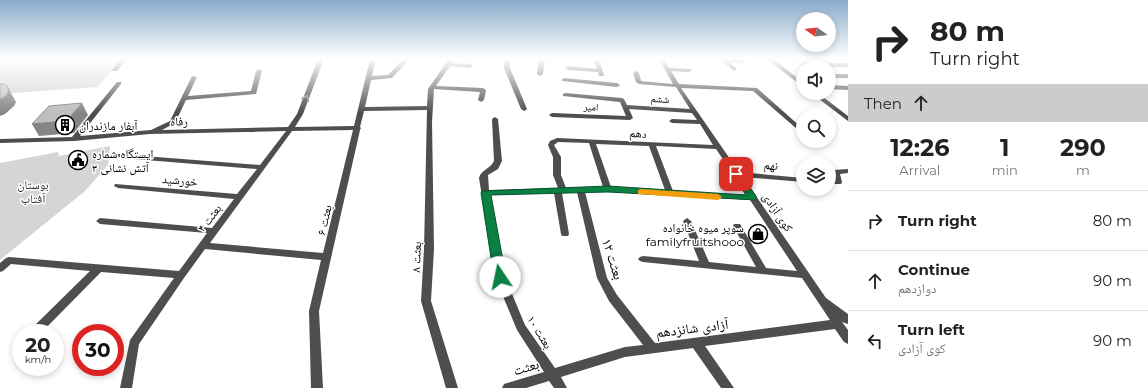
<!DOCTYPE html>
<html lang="en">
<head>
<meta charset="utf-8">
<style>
  :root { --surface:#fff; --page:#f6f6f6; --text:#222; --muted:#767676; --line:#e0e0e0 }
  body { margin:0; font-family:Montserrat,"Noto Naskh Arabic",sans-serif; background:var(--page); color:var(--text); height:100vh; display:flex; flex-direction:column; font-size:15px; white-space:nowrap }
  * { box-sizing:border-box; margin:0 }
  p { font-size:13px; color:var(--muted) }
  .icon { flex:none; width:22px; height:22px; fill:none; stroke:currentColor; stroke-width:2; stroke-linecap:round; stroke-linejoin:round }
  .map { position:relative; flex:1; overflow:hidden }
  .sheet { display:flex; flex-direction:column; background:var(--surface); width:300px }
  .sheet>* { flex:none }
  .hud { background:#fff; color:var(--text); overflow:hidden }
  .needle { width:26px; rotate:285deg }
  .buttons { position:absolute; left:796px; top:12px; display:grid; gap:8px }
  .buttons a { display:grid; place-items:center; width:40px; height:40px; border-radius:50%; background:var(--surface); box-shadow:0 2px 6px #0003; font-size:20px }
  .speed { position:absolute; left:12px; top:324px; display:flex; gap:8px; font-size:20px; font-weight:700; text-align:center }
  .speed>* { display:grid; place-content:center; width:52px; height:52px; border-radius:50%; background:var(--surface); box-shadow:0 2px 6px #0003; line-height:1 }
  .speed small { font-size:10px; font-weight:400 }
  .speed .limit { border:6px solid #d22; background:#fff; color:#111 }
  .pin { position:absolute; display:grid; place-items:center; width:34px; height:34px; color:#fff; margin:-17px; border-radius:8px; box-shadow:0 2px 6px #0006 }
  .me { position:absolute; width:44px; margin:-22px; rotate:349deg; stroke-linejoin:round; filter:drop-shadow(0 0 3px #0008) }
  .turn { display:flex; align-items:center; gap:14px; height:84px; padding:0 16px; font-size:18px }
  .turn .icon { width:52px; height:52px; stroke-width:2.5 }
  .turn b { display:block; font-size:28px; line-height:34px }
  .then { display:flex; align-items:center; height:38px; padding:0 16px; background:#0003; gap:8px; font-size:15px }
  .eta { display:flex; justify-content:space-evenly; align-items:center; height:68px; text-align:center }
  .eta b { font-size:24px; font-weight:700; line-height:28px }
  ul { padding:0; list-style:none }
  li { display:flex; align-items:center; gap:12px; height:60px; padding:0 16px; border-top:1px solid var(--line) }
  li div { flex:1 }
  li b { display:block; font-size:15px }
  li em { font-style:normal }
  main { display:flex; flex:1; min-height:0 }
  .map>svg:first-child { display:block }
</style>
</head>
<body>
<main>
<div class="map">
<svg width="848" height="388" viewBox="0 0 848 388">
  <rect width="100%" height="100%" fill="#fff"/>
  <g fill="#d5d5d5">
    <polygon points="11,59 121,59 98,87 0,94 0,68"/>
    <polygon points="110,146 108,165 85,191 0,260 0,163 58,152 59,156"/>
  </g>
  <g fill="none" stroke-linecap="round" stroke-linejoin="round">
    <g fill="#4e4e4e" fill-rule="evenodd">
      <polygon points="121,59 127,59 117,71 113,71 112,70"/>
      <path d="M318,59H324L303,114L295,127L354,126L370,59H376L372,76L388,75L404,59H410L392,78L371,80L365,107L427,106L428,89L449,59H455L452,63L470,64L473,66L470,68L450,66L436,86L483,88L486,90L484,100L481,102L478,100L480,92L434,89L432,122L434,249L431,301L458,388H446L421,301L424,249L427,110L364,111L360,127L361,128L360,130L319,311L323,388H311L309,311L321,260L205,249L184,278L139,344L132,388H120L130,340L174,278L101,272L41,333H28L30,330L90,271L11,264L3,271L0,272V263L6,258L9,257L179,271L207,233L100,224L96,221L100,218L212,228L234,199L118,188L114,186L115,184L237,194L257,169L121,158L117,156L118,154L260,165L286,131L150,134L74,141L0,143V139L72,137L117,82H121V84L80,136L151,130L170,121L192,76L197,77L188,96L251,91L256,71L259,69L262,71L256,94L186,100L175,123L162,130L288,127L297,114ZM353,130L323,253L210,243L292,131Z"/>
      <polygon points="504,59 510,59 510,68 527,109 526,110 524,111 521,109 504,68"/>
      <polygon points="539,59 545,59 543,74 540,76 537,74"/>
      <polygon points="593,59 599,59 604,75 603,76 599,76 598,72 568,70 565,68 568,66 597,69"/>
      <path d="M659,59H665L669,68L691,69L692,70L689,72L671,71L679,84L757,88L802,128L801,129H797L753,91L681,88L739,172L803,178V182L743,177L826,298L848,314V324L842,322L848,330V344L844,342L835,329L705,346L734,388H721L693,348L625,357L561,377L567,388H554L549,381L526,388H502L504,384L544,372L517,330L495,277L479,178C481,170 490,169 494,161L492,119L495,117L498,119L502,161L498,169L488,175L489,190L558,188L553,175V157L548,145L550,141L557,138L713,145L700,124L672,123L669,121L672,119L697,120L692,113L629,109L633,118L630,120L552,117L549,115L552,113L626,116L620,102L563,96V94L565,93L622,98L624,99L627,105L690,109L676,87L639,84L636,82L633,73L636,71L639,73L641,81L673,84ZM558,142L589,143L603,187L566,188L561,175V157L554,145ZM596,144L649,146L665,190L611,187ZM656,146L716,149L747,195L673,191ZM608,191L667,195L670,196L673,195L750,200L797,271L766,268L740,224H734L733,226L756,267L709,262L691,221L687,218L683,221L699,261L643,256L640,257L638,259L640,261L643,262L802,278L830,320L655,343L617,295L607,278L585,192ZM577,192L597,278L609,301L643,345L625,347L555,368L525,325L505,277L490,195L554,193L561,234L562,236H568L569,234L562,193Z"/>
      <polygon points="722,59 742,59 745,61 742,63 730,63 737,69 734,71 723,62"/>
      <polygon points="767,59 773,59 803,82 803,87"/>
      <polygon points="804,63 848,63 848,67 802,66 801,65"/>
      <rect x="829" y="74" width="19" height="4"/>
      <polygon points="564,78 617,83 620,85 617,87 562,81 562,79"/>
      <polygon points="829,85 848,86 848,90 829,89"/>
      <polygon points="811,93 818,93 848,116 848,121"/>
      <polygon points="848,169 848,173 840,174 842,182 841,184 829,184 829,180 834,180 832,172 833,170"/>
    </g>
  </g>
  <g fill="#858585">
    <polygon points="7,86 16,102 14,106 5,114 0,116 0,100"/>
    <polygon points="82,103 88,115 74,133 39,136 32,124"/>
  </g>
  <g fill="#bebebe" stroke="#858585">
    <polygon points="0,84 4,84 7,86 9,90 7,95 0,100"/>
    <polygon points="82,103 67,121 32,124 49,106"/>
  </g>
  <defs><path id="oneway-chevron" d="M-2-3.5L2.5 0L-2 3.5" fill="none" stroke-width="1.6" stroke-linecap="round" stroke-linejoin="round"/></defs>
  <use stroke="#959595" href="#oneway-chevron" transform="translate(306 98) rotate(-68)"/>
  <linearGradient id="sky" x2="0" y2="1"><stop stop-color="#89aaca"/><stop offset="0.52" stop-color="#fff"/><stop offset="1" stop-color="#fff" stop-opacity="0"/></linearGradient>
  <rect width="848" height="113" fill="url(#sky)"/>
  <polygon fill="#0b8043" stroke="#07532c" points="736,171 739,172 756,196 756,200 608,192 491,195 506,277 500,281 494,277 481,193 482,191 608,186 746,195 732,174"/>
  <polygon fill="#f59e0b" points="641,189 718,194 722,197 718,200 638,194 638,190"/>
  <defs>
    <g id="building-ring" transform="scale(1)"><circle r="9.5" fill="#fff" stroke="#000" stroke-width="1.5"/><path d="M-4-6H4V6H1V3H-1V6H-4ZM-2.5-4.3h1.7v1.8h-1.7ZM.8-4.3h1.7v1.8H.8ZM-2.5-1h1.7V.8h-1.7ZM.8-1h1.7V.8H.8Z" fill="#000"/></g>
    <g id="civic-ring" transform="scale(1)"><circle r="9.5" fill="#fff" stroke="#000" stroke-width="1.5"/><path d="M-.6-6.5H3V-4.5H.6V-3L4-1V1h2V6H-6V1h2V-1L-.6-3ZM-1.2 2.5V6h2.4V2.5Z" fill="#000"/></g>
    <g id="shop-ring" transform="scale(1)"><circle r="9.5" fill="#fff" stroke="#000" stroke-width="1.5"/><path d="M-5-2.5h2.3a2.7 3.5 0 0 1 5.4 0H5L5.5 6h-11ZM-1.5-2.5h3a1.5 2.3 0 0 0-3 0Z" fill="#000"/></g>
  </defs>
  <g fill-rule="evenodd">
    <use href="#building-ring" x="65" y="125"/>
    <use href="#civic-ring" x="78" y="160"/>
    <use href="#shop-ring" x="758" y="234"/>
  </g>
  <g text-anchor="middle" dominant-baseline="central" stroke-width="3" stroke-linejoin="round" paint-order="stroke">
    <g font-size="10" fill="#000" stroke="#fff">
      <text transform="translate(660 99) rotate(3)">ششم</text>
      <text transform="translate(591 107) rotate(3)">امیر</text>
    </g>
    <g font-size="12" fill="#000" stroke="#fff">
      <text transform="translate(179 121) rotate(-1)">رفاه</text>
      <text transform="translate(638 133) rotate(3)">دهم</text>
      <text transform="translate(771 165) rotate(5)">نهم</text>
      <text transform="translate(180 180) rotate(5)">خورشید</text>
      <text transform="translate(778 212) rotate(56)">کوی آزادی</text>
      <text transform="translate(209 218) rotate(-53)">بعثت ۴</text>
      <text transform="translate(324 220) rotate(-77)">بعثت ۶</text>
      <text transform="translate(416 257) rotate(-88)">بعثت ٨</text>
      <text transform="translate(540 332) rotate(58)">بعثت ۱۰</text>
    </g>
    <g font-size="12" fill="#000" stroke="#fff" text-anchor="start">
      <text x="79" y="125">آبفار مازندران</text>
      <text x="92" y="153">ایستگاه شماره<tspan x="92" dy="14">۳ آتش نشانی</tspan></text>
      <text x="744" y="227" text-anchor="end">سوپر میوه خانواده<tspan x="744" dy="14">familyfruitshooo</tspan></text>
    </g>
    <g font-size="12" fill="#2c2c2c" stroke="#fff">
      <text x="33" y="184">بوستان<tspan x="33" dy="14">آفتاب</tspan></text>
    </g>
    <g font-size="14" fill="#000" stroke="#fff">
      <text transform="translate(613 259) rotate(72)">بعثت ۱۲</text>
      <text transform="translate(692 328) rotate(-7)">آزادی شانزدهم</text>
      <text transform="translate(526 367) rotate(-17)">بعثت</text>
    </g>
  </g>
</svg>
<div class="buttons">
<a><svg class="needle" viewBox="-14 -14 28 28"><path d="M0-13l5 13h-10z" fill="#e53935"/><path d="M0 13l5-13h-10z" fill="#767676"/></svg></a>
<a><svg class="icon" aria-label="sound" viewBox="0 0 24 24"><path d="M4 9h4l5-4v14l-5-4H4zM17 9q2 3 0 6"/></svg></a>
<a><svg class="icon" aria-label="search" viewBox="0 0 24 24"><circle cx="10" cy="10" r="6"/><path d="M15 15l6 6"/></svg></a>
<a><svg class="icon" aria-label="layers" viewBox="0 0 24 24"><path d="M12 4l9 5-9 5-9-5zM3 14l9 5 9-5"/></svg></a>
</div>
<div class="speed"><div>20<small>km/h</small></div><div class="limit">30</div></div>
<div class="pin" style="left:736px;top:174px;background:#d93025"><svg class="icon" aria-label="arrive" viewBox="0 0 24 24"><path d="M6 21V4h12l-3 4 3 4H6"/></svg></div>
<svg class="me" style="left:500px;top:277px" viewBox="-20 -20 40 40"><circle r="19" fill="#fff"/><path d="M0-13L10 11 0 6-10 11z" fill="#0b8043"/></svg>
</div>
<section class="sheet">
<div class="hud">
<div class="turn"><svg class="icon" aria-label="right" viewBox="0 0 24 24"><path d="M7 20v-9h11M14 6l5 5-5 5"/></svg><div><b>80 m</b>Turn right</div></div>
<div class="then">Then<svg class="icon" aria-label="ahead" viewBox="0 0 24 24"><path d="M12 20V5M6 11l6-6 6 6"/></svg></div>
</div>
<div class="eta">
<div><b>12:26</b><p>Arrival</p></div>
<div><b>1</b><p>min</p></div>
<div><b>290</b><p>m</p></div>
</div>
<ul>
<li><svg class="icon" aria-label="right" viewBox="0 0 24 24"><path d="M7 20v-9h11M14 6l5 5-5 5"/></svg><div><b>Turn right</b></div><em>80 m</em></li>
<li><svg class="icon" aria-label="ahead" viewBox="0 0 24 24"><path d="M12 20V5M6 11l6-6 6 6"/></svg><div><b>Continue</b><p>دوازدهم</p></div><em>90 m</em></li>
<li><svg class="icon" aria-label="left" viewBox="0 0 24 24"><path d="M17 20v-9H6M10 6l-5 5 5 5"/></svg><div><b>Turn left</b><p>کوی آزادی</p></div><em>90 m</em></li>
</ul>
</section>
</main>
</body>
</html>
